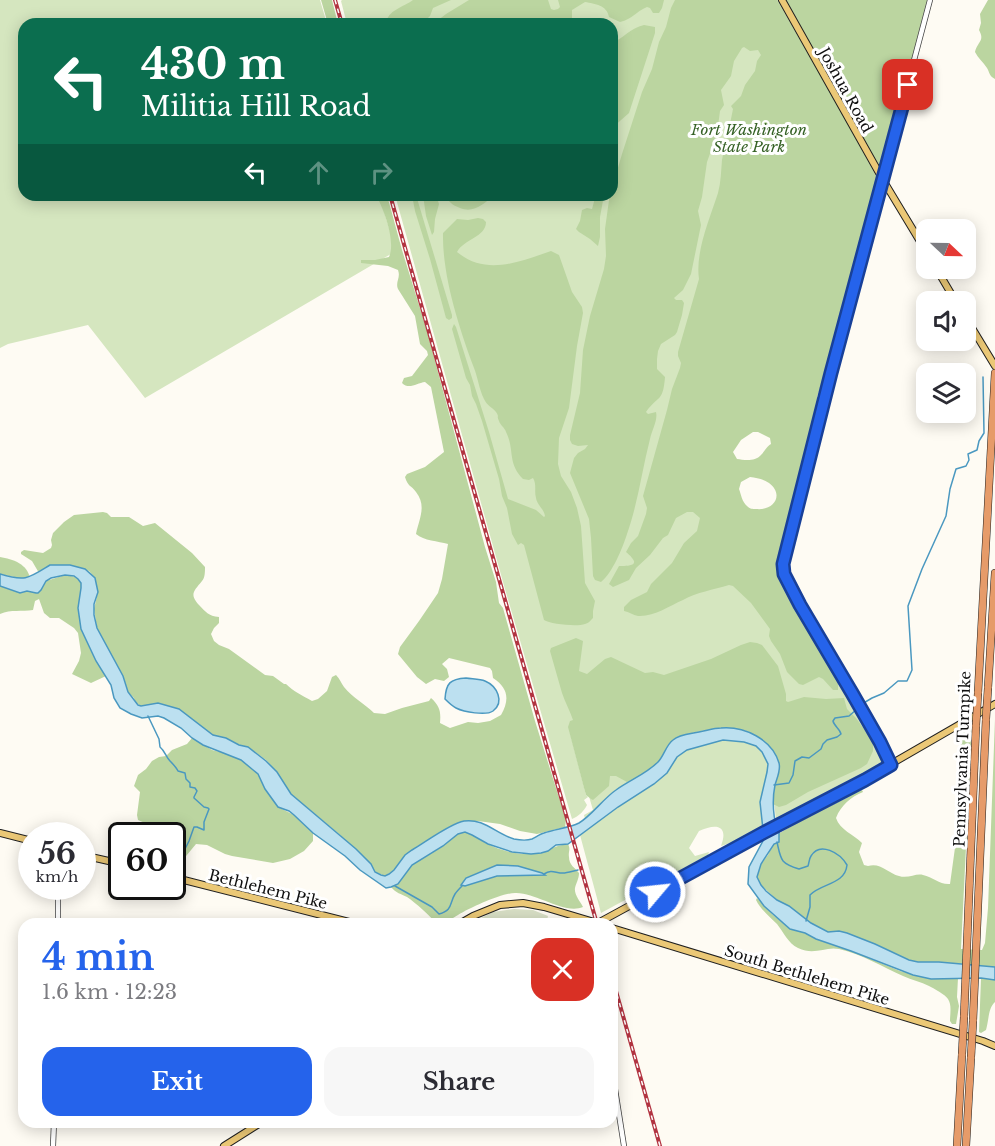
<!DOCTYPE html>
<html lang="en">
<head>
<meta charset="utf-8">
<style>
  :root { --surface:#fff; --page:#f7f7f7; --text:#2b2b33; --muted:#7c7c81; --accent:#2563eb }
  body { margin:0; font-family:"Libre Baskerville",serif; background:var(--page); color:var(--text); height:100vh; display:flex; flex-direction:column; font-size:22px; white-space:nowrap }
  * { box-sizing:border-box; margin:0 }
  p { font-size:20px; color:var(--muted) }
  .icon { flex:none; width:33px; height:33px; fill:none; stroke:currentColor; stroke-width:2; stroke-linecap:round; stroke-linejoin:round }
  .map { position:relative; flex:1; overflow:hidden }
  .drawer { position:absolute; left:18px; top:918px; width:600px; height:210px; display:flex; flex-direction:column; background:var(--surface); border-radius:18px; box-shadow:0 3px 15px #0003 }
  .drawer>* { flex:none }
  .hud { position:absolute; left:18px; top:18px; width:600px; height:183px; border-radius:18px; box-shadow:0 3px 15px #0003; background:#0b6e4f; color:#fff; overflow:hidden }
  .needle { width:39px; rotate:112deg }
  .buttons { position:absolute; left:916px; top:219px; display:grid; gap:12px }
  .buttons a { display:grid; place-items:center; width:60px; height:60px; border-radius:12px; background:var(--surface); box-shadow:0 3px 15px #0003; font-size:30px }
  .speed { position:absolute; left:18px; top:822px; display:flex; gap:12px; font-size:30px; font-weight:700; text-align:center }
  .speed>* { display:grid; place-content:center; width:78px; height:78px; border-radius:50%; background:var(--surface); box-shadow:0 3px 15px #0003; line-height:1 }
  .speed small { font-size:15px; font-weight:400 }
  .speed .limit { border:3px solid #111; border-radius:9px; background:#fff; color:#111 }
  .pin { position:absolute; display:grid; place-items:center; width:51px; height:51px; color:#fff; margin:-26px; border-radius:12px; box-shadow:0 3px 9px #0006 }
  .me { position:absolute; width:66px; margin:-33px; rotate:62deg; stroke-linejoin:round; filter:drop-shadow(0 0 4px #0008) }
  .turn { display:flex; align-items:center; gap:21px; height:126px; padding:0 24px; font-size:27px }
  .turn .icon { width:78px; height:78px; stroke-width:2.5 }
  .turn b { display:block; font-size:42px; line-height:51px }
  .lanes { display:flex; align-items:center; height:57px; padding:0 24px; background:#0003; justify-content:center; gap:30px; direction:ltr }
  .lanes .off { opacity:.35 }
  .round { display:grid; place-items:center; flex:none; width:63px; height:63px; border-radius:18px; background:var(--page) }
  .headline { display:flex; align-items:center; justify-content:space-between; height:102px; padding:0 24px }
  h1 { font-size:36px; font-weight:700; line-height:45px; color:var(--accent) }
  .cta { display:flex; gap:12px; margin-top:auto; padding:12px 24px }
  .cta a { flex:1; height:69px; border-radius:18px; background:var(--accent); color:#fff; font-size:24px; font-weight:700; line-height:69px; text-align:center }
  .cta a+a { background:var(--page); color:var(--text) }
  .map>svg:first-child { display:block }
</style>
</head>
<body>
<div class="map">
<svg width="995" height="1146" viewBox="0 0 995 1146">
  <rect width="100%" height="100%" fill="#fefbf3"/>
  <g fill="#d5e6bf">
    <polygon points="0,0 320,0 327,24 24,24 24,195 379,195 396,251 145,398 88,325 8,344 0,348"/>
    <path d="M342,0H927L883,170L850,288L706,455L776,571L885,761L842,786L776,820L771,773L768,769L760,802L763,826L746,838L721,846C729,825 716,823 699,831L689,848L695,856L709,852L708,855L601,913L580,835L618,807L654,784L667,773L587,826L584,815L593,810L569,729L586,795L588,797L584,800L587,805C584,811 579,816 572,819L505,589L395,195H612V24H347L341,1Z"/>
  </g>
  <g fill="#bbd5a0" fill-rule="evenodd">
    <polygon points="321,0 332,0 338,24 328,24"/>
    <path d="M413,0H451L433,8L430,16L422,24H417L408,21L405,24H386C387,10 404,7 413,0Z"/>
    <path d="M469,0H548L551,9L554,10L558,9L560,7L558,0H664L662,8L659,13H653L650,8L647,7C635,12 633,19 620,22L609,17C607,5 595,4 585,2L572,10V24H433L446,14Z"/>
    <path d="M675,0H777L847,122L879,182L839,333L817,397L818,407L812,435L804,460L800,484L778,565L780,580L826,656L838,682V690H833L823,679L819,677L803,685L799,684L787,672L780,654L771,641L769,636L770,629L751,603L733,586L729,585C713,590 697,592 683,600C669,606 654,617 638,616C633,615 629,612 624,611V607L631,600L647,592L651,584L672,563L684,543L697,531L700,518L693,512H687L676,518L668,535L663,538L650,555L636,568L629,580L613,587L609,584L619,566C623,566 640,567 632,558C630,555 628,554 626,552L631,543L638,536L646,514L647,508L643,496L667,410L672,389L680,368L681,363L678,356V352L699,279C695,252 710,218 718,193C721,182 721,171 722,160C725,143 730,126 733,109L731,106L741,96L745,85L755,71L757,61L761,55L758,50L750,51L744,47L742,48L734,61L731,76L721,90L724,105L720,111L717,134L707,162L702,197L698,211L701,225L691,274L683,290L674,298L676,300H682L684,303L682,315L677,332L675,335L661,344L658,351L657,359V369L665,377C663,403 658,395 646,412L648,414L656,412C658,420 652,430 650,439C642,470 638,503 627,534C622,549 613,572 601,582L595,580L593,576L591,538L589,519L570,473L574,458L578,453L585,449L588,445L578,446L572,444L570,440V435L580,393L583,350L590,316L604,269L606,256L605,229L609,200L610,195H612V188L622,154L642,92L652,69L659,42L666,27L671,8ZM753,432H758L770,438L771,444C766,447 765,451 761,455C755,462 744,460 737,459L733,452L741,440ZM750,477C757,478 763,479 769,483C784,494 775,511 756,509C752,509 750,509 747,506C742,502 741,494 739,489L741,482Z"/>
    <polygon points="786,0 927,0 887,153 883,165 879,164 876,160"/>
    <path d="M988,0H995V79C989,76 990,73 987,68C983,62 978,58 975,52C978,41 985,41 979,30L981,23L980,14Z"/>
    <path d="M644,25L655,27V33L629,113L612,128V43C624,38 630,28 644,25Z"/>
    <path d="M376,195H387L402,250L427,331L485,547L496,582L499,603L503,608L535,721L566,820L565,827L537,834L520,831L500,824L478,821H471L454,825L405,855L394,870L385,876L375,872L371,864L339,834L291,794L277,772L266,760L248,747L239,745L226,738L213,735L179,709L158,703L141,706L135,702L134,698L128,692L123,676L97,628L94,609L98,592L95,578L89,571L70,565H55L44,569L39,573L32,561L21,554V552L24,550L43,553L51,548L52,545L51,540L53,533L64,522L74,515L103,512L107,513L111,517H129L143,526L155,523L192,553L205,567C205,572 205,578 202,581C194,591 189,594 199,605C206,612 208,616 219,617V623L214,628L211,634L214,641L219,645L229,649L265,675L273,676L284,684H286C293,691 303,696 312,701L318,699L327,691L332,677L336,675C340,679 341,683 344,687C353,698 365,704 374,713L385,714L402,708L429,701L431,698C440,706 441,712 440,723L450,728L468,722L478,723L490,721L501,715C510,699 508,688 493,678L492,671L490,668L449,658L442,664L447,669L449,677L444,681L435,679L426,684L417,677L398,654L400,647L419,621L438,593L442,579L448,544C438,541 424,541 416,534C419,519 427,506 416,492C411,485 408,487 405,477L407,474L425,467L444,452L431,387L425,382C417,383 409,390 402,383L404,378L412,376L428,355L427,351L420,344L415,316L398,289C395,282 401,278 398,270L388,266L361,263V260H375L389,257C396,241 384,210 376,195Z"/>
    <polygon points="412,195 416,195 452,315 452,318 449,320 446,318 430,259 415,211"/>
    <polygon points="423,195 436,195 439,204 435,219 434,232 432,235 426,216"/>
    <path d="M445,195H495C484,203 474,214 460,208C452,205 449,202 445,195Z"/>
    <polygon points="588,195 604,195 600,217 600,237 598,246 590,239 579,232 576,229 580,221 582,210 587,208 592,209 595,198"/>
    <path d="M478,218L483,219L486,222C486,237 464,239 457,252C486,276 519,262 551,251L559,255L572,292L582,307L583,313L577,346L569,408L559,438L558,464L561,476L571,492L577,508L581,526L585,583L595,601L593,611V618C590,621 589,623 585,624C577,627 550,624 544,620L524,545L521,543L518,545L512,534L507,508L502,496L499,479L482,421L476,404L472,396L470,385L466,378L452,329L454,324L456,327L489,432L508,499L536,510L544,517L545,516C544,509 537,505 536,498C534,491 537,485 533,478L529,480L523,479C507,463 515,450 506,432C505,428 500,425 499,421C496,415 500,418 496,412C492,407 487,406 484,399C479,389 478,378 474,368C459,328 442,275 443,233L457,219L468,220Z"/>
    <path d="M0,557C13,559 27,564 30,578H19L0,574Z"/>
    <path d="M65,575C71,576 78,576 81,583C84,592 78,602 79,611C80,636 94,655 106,676L91,683L72,674L79,661L81,653L78,633L74,628L59,618H50L44,613L39,599L35,601L33,610C22,612 11,609 0,614V586L20,593L27,591L36,593H38L41,590L46,581Z"/>
    <path d="M576,638L583,641L579,671L587,674L605,659L611,657L645,673L653,672L664,675L711,659L741,645L750,642L757,643L762,645L778,666L786,694V701L788,702L804,697L826,699L844,698L847,709L856,718L870,737L873,744V751L867,764L861,768L808,792L786,805L779,807L773,804L775,785L779,769C773,761 759,738 751,733C734,723 685,730 671,743C666,747 665,754 661,759C653,769 639,777 627,782L616,776H610L609,786L593,800L591,799L586,795L584,788L568,727L570,721L573,720C570,711 565,702 562,693C558,679 554,665 550,651L551,648Z"/>
    <path d="M995,719V967L918,962L909,960L875,944L839,931L828,932L805,920L789,906L777,900L761,885L757,877L758,872L761,864L768,855L778,834L797,823L846,798L849,794L862,790L863,792C851,797 841,805 836,818C840,830 853,834 862,843L859,852L864,865L868,866C880,862 888,873 899,876C908,879 916,873 923,875C933,877 940,885 950,884L958,826L961,731L965,727L970,726L971,745L961,949L982,950L985,943L988,908Z"/>
    <path d="M192,738L212,750L231,755L241,760L250,766L258,774L265,789L278,807L294,815L313,833V841L304,851L290,859L273,863L232,856L225,854L207,845L196,844L177,867H173V844L179,836L181,827L176,823C165,825 147,825 138,820L137,815L140,792L134,786L138,775L146,769L152,761L159,757L166,756L172,750L187,744Z"/>
    <path d="M465,832C471,834 476,837 482,841C495,849 516,855 532,854C545,853 555,845 568,844C571,850 568,851 569,857C569,865 575,868 579,873C579,879 576,883 575,888C574,895 580,901 583,907C564,915 536,892 515,893C502,893 471,907 458,915C451,919 446,924 437,924C430,916 416,903 407,897C401,894 396,893 391,887L398,884L412,865L443,846L458,834Z"/>
    <path d="M757,898L772,914L790,929L805,933L816,939L851,951L900,971L931,979L958,978L957,997L959,1006L956,1024H952L950,1021C950,1014 952,1005 948,999C946,995 933,988 929,986C921,982 912,980 903,976C883,967 861,954 839,949C825,946 815,956 798,948C788,943 784,933 777,924C769,916 761,910 756,900Z"/>
    <path d="M981,978L995,980V1002C988,1008 989,1020 986,1030L981,1033L979,1032Z"/>
  </g>
  <polygon fill="#d8dfc5" points="514,909 533,910 548,916 546,924 469,924 493,912"/>
  <g fill="#bce0f0" stroke="#4a98c0" stroke-width="1.5">
    <path d="M50,565H70L85,569L95,578L98,592L94,604V615L97,628L123,676L128,692L138,705L141,706L158,703L179,709L213,735L226,738L239,745L248,747L266,761L277,772L291,794L356,849L371,864L375,872L381,875L385,876L389,874L394,870L405,855L412,850C426,842 449,824 464,821C484,818 496,834 514,839C519,840 526,841 532,839C536,837 540,834 544,833C555,829 569,828 579,823C591,816 604,798 616,790C630,780 646,774 658,762C664,756 666,745 673,740C680,734 690,734 699,732C706,731 713,728 721,728C744,726 772,739 779,763C781,770 777,778 775,785C772,800 773,815 777,830L779,832V842L774,844L761,864L757,877L761,885L766,891L777,900L789,906L811,923L828,932L839,931L847,933L875,944L909,960L918,962H939L995,967V980L981,978L931,979L913,975L851,951L816,939L805,933L790,929L764,906L748,884L749,867L764,839L760,802L767,772L768,764L762,752L756,746L744,742L723,740L687,750L677,757L667,773L654,784L618,807L568,844L556,845L548,851L541,853L531,854L512,852L488,844L472,835L465,832L458,834L443,846L412,865L398,884L391,887L386,888L360,870L345,856L313,833L294,815L289,811L278,807L265,789L258,774L241,760L203,745L192,738L181,728L164,718L158,716L142,718L131,714L120,708L114,698L111,685L96,661L81,629L78,608L81,588V583L78,579L74,576L65,575L51,578L46,581L41,590L38,593H36L27,591L20,593L0,586V574C26,582 29,578 50,565Z"/>
    <path d="M466,678C472,679 480,679 485,681C497,686 505,702 493,711C486,716 464,712 456,708C452,706 449,703 445,699C446,683 450,679 466,678Z"/>
    <polygon points="497,865 518,866 542,873 545,875 497,876 465,886 461,885 466,878"/>
  </g>
  <g fill="none" stroke-linecap="round" stroke-linejoin="round">
    <g stroke="#4a98c0" stroke-width="1.5">
      <polyline points="862,704 872,698 884,693 898,681 907,681 912,670 908,606 922,569 946,516 950,489 956,469 966,466 969,460 968,454 977,450 979,441 984,433 983,377"/>
      <path d="M148,716L159,739L160,747C165,751 166,757 170,761C173,764 176,767 178,771L185,773L186,779L190,783V787L195,788L197,791L194,797V798L204,807L208,808L209,809L204,822V830L197,827H194L189,841L183,853"/>
      <path d="M774,785L789,783L793,775L795,761L802,757L809,758L821,749L823,744L827,740L837,737L841,734C840,729 834,726 833,721L835,718L849,716L857,709"/>
      <path d="M777,842C781,860 780,863 799,869L808,866C809,863 809,859 811,856C820,841 840,853 847,865C845,885 821,883 810,895V907L806,921"/>
      <path d="M544,874C552,869 555,873 563,873C567,873 573,871 578,870"/>
      <path d="M395,886L432,907L439,914C453,910 449,904 455,894C457,891 460,888 462,886"/>
    </g>
    <g stroke="#424242" stroke-width="6">
      <g id="minor">
        <polyline points="891,765 880,742 852,694 799,605 784,574 783,564 831,373 930,0"/>
        <polyline points="58,924 58,886"/>
        <polyline points="612,1070 624,1146"/>
        <polyline points="53,1146 54,1122"/>
      </g>
    </g>
    <g stroke="#202020" stroke-width="8">
      <g id="major">
        <polyline points="782,0 883,180 927,253"/>
        <polyline points="936,268 956,302"/>
        <polyline points="966,318 995,366"/>
        <polyline points="0,833 32,841"/>
        <polyline points="82,855 122,864"/>
        <polyline points="172,877 357,924"/>
        <polyline points="598,923 763,833 865,779 995,704"/>
        <polyline points="459,924 473,916 500,905 523,903 544,907 601,924"/>
        <polyline points="612,928 983,1041 995,1046"/>
        <polyline points="224,1146 262,1122"/>
      </g>
    </g>
    <g stroke="#202020" stroke-width="8">
      <g id="highway">
        <polyline points="988,688 995,573"/>
        <polyline points="978,693 995,373"/>
        <polyline points="964,1017 976,725"/>
        <polyline points="973,1021 986,719"/>
        <polyline points="957,1146 962,1054"/>
        <polyline points="966,1146 971,1057"/>
      </g>
    </g>
    <use href="#minor" stroke="#fff" stroke-width="4.5"/>
    <use href="#major" stroke="#ebc876" stroke-width="6"/>
    <use href="#highway" stroke="#e69b69" stroke-width="7"/>
    <g stroke="#b23441" stroke-width="4">
      <g id="rail">
        <polyline points="335,0 342,24"/>
        <polyline points="390,195 597,924"/>
        <polyline points="612,977 660,1146"/>
      </g>
    </g>
    <use href="#rail" stroke="#fff" stroke-width="1.5" stroke-dasharray="4.5" stroke-linecap="butt"/>
    <g stroke="#202020" stroke-width="8" stroke-linecap="butt">
      <g id="highway-bridge">
        <polyline points="986,719 988,688"/>
        <polyline points="976,725 978,693"/>
        <polyline points="962,1054 964,1017"/>
        <polyline points="971,1057 973,1021"/>
      </g>
    </g>
    <use href="#highway-bridge" stroke="#e69b69" stroke-width="7"/>
  </g>
  <g fill="none" stroke-linecap="round" stroke-linejoin="round">
    <g stroke="#184099" stroke-width="15">
      <polyline id="route" points="655,892 763,833 865,780 891,765 880,742 852,693 800,605 784,574 783,564 831,373 908,85"/>
    </g>
    <use href="#route" stroke="#2563eb" stroke-width="10"/>
  </g>
  <g text-anchor="middle" dominant-baseline="central" stroke-width="6" stroke-linejoin="round" paint-order="stroke">
    <g font-size="15" fill="#0f0f0f" stroke="#fff">
      <text transform="translate(846 90) rotate(61)">Joshua Road</text>
      <text transform="translate(962 759) rotate(-88)">Pennsylvania Turnpike</text>
      <text transform="translate(268 889) rotate(14)">Bethlehem Pike</text>
      <text transform="translate(807 975) rotate(17)">South Bethlehem Pike</text>
    </g>
    <g font-size="15" font-style="italic" fill="#356125" stroke="#fff">
      <text x="749" y="129">Fort Washington<tspan x="749" dy="17">State Park</tspan></text>
    </g>
  </g>
</svg>
<div class="buttons">
<a><svg class="needle" viewBox="-14 -14 28 28"><path d="M0-13l5 13h-10z" fill="#e53935"/><path d="M0 13l5-13h-10z" fill="#7c7c81"/></svg></a>
<a><svg class="icon" aria-label="sound" viewBox="0 0 24 24"><path d="M4 9h4l5-4v14l-5-4H4zM17 9q2 3 0 6"/></svg></a>
<a><svg class="icon" aria-label="layers" viewBox="0 0 24 24"><path d="M12 4l9 5-9 5-9-5zM3 14l9 5 9-5"/></svg></a>
</div>
<div class="speed"><div>56<small>km/h</small></div><div class="limit">60</div></div>
<div class="pin" style="left:908px;top:85px;background:#d93025"><svg class="icon" aria-label="arrive" viewBox="0 0 24 24"><path d="M6 21V4h12l-3 4 3 4H6"/></svg></div>
<svg class="me" style="left:655px;top:892px" viewBox="-20 -20 40 40"><circle r="17" fill="#2563eb" stroke="#fff" stroke-width="3"/><path d="M0-11L8 9 0 5-8 9z" fill="#fff"/></svg>
<div class="hud">
<div class="turn"><svg class="icon" aria-label="left" viewBox="0 0 24 24"><path d="M17 20v-9H6M10 6l-5 5 5 5"/></svg><div><b>430 m</b>Militia Hill Road</div></div>
<div class="lanes"><svg class="icon" aria-label="left" viewBox="0 0 24 24"><path d="M17 20v-9H6M10 6l-5 5 5 5"/></svg><svg class="icon off" aria-label="ahead" viewBox="0 0 24 24"><path d="M12 20V5M6 11l6-6 6 6"/></svg><svg class="icon off" aria-label="right" viewBox="0 0 24 24"><path d="M7 20v-9h11M14 6l5 5-5 5"/></svg></div>
</div>
<section class="drawer">
<div class="headline"><div><h1>4 min</h1><p>1.6 km · 12:23</p></div><a class="round" style="background:#d93025;color:#fff"><svg class="icon" aria-label="close" viewBox="0 0 24 24"><path d="M6 6l12 12M18 6L6 18"/></svg></a></div>
<div class="cta"><a>Exit</a><a>Share</a></div>
</section>
</div>
</body>
</html>
